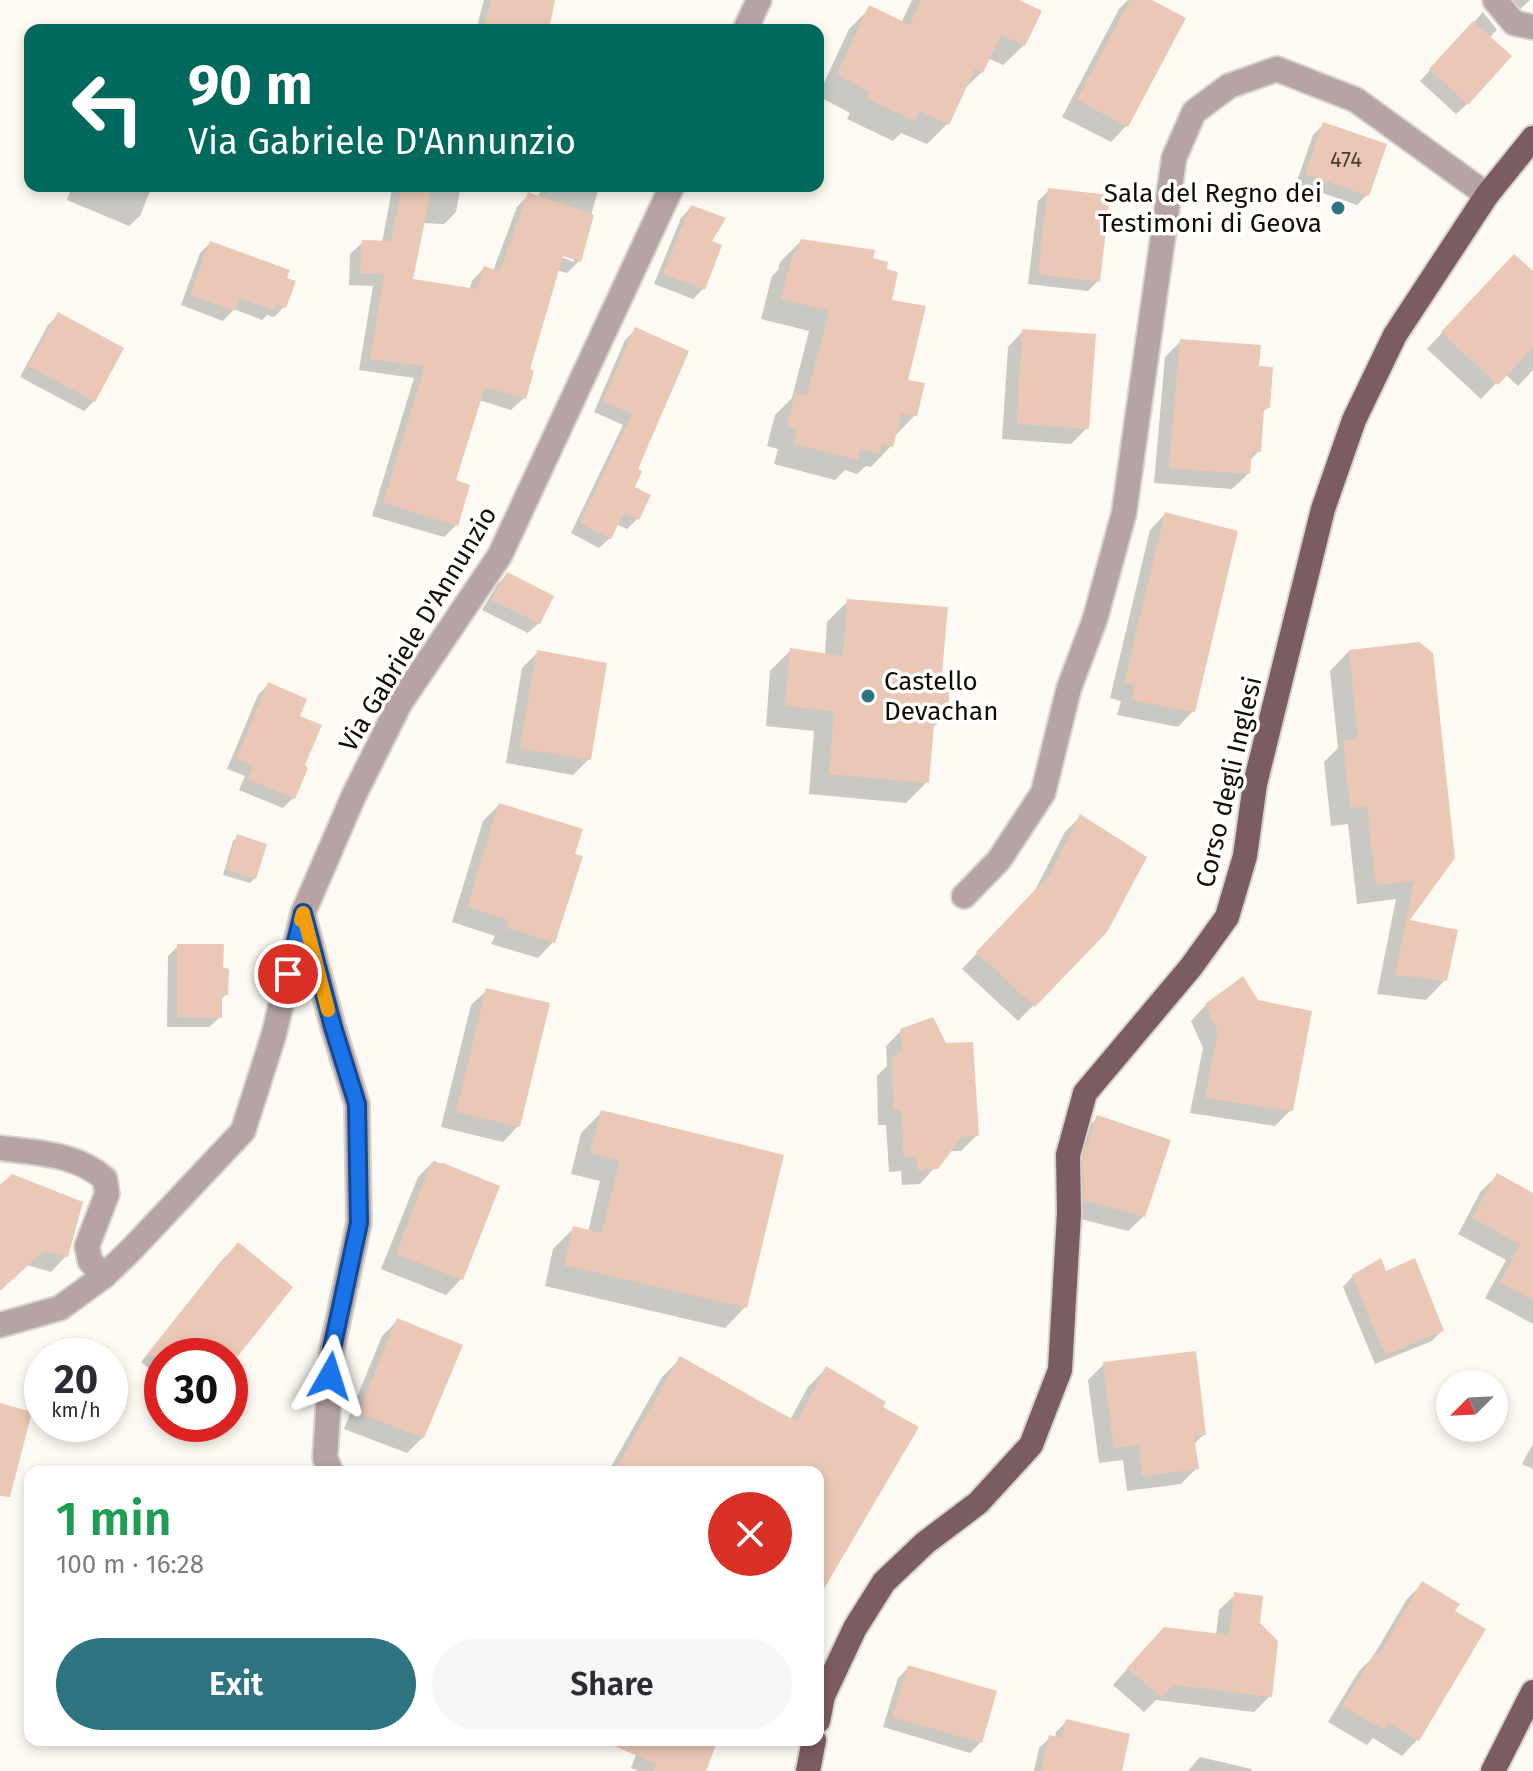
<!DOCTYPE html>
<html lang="en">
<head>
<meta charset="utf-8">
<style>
  :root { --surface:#fff; --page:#f7f7f7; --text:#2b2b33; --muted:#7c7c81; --accent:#2d7380 }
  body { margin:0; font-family:"Fira Sans",sans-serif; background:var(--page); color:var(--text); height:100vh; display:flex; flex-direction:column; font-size:30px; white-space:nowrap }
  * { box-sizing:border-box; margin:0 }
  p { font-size:26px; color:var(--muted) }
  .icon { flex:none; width:44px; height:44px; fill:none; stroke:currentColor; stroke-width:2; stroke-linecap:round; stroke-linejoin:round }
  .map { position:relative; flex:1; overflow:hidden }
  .panel { position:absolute; left:24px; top:1466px; width:800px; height:280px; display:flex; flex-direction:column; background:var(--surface); border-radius:16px; box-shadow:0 4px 12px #0003 }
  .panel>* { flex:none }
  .guide { position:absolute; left:24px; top:24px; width:800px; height:168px; border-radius:16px; box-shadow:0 4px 12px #0003; background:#00695c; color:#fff; overflow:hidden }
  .needle { width:52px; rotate:246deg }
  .buttons { position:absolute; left:1436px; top:1370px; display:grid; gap:16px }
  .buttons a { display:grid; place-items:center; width:72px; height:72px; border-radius:50%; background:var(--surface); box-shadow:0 4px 12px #0003; font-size:40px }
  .speed { position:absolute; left:24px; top:1338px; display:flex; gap:16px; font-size:40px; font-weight:700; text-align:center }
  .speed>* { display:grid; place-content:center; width:104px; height:104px; border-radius:50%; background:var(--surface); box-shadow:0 4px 12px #0003; line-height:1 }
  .speed small { font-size:20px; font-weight:400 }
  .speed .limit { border:12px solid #d22; background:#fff; color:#111 }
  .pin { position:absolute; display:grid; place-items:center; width:68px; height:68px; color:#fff; margin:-34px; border:4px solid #fff; border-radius:50%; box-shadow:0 2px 8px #0007 }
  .me { position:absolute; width:88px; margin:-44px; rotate:6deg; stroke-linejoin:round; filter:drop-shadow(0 0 6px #0008) }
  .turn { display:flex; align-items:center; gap:28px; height:168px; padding:0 32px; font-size:36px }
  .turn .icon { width:104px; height:104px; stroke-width:2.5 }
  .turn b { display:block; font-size:56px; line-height:68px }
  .round { display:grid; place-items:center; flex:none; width:84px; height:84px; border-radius:42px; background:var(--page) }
  .overview { display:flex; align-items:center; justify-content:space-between; height:136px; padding:0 32px }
  h1 { font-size:48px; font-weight:600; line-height:60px; color:#1e9e55 }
  .action { display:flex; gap:16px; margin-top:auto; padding:16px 32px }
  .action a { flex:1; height:92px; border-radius:48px; background:var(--accent); color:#fff; font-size:32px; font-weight:600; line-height:92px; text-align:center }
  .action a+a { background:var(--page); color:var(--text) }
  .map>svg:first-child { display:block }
</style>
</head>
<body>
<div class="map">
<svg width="1533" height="1771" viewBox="0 0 1533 1771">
  <rect width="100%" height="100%" fill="#fdfaf3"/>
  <g fill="#0003" fill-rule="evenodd">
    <polygon points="484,0 553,0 546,30 476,30"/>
    <polygon points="912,0 1020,0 1024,45 1003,65 988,58 982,72 962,91 947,124 927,144 901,133 893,141 847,119 850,113 818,96 849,29 870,8 901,23"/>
    <polygon points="1128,0 1147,0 1126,126 1111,142 1062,117 1119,9"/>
    <polygon points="1496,0 1530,0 1511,18"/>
    <polygon points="1483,12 1497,30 1489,38 1467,104 1456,114 1420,81"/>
    <polygon points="1324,124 1367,195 1357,205 1296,184 1313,135"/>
    <polygon points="72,186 152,186 140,216 129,226 67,200"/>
    <path d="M395,186H461L456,212L444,224L422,223L410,281L469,290L472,281L484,268L493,271L517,207L529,194L537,197L544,186H599L579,261L567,273L557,270L528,370L524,398L511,410L479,400L454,482L456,525L444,537L372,516L414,378L359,370L373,286L349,285L350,254L363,242L382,243L392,189ZM553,254L574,257V262Z"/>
    <polygon points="1049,190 1098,281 1088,291 1028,284 1038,201"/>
    <polygon points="691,207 709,242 703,289 693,299 654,284 681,218"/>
    <polygon points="801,241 871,260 889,301 905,381 915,415 894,437 891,446 871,467 866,466 857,474 845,470 835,480 774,464 778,449 767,446 775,415 792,398 809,331 761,319 772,276 778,270 780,262"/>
    <polygon points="210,243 284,307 274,317 267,315 262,320 234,309 223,321 181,305 200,253"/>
    <polygon points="1498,272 1533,274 1533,370 1518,386 1505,374 1481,399 1427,349"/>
    <polygon points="58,315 94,401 84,411 20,377 48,325"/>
    <polygon points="635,330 636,470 632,488 648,496 637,519 627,529 616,524 610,538 599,548 571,533 623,425 594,412 625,340"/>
    <polygon points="1023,331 1087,428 1071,444 1002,439 1008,347"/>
    <polygon points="1181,341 1257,367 1268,407 1262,413 1259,451 1249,461 1248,474 1232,489 1154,483 1165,357"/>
    <polygon points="1165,514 1193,711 1178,727 1117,715 1121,701 1110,698 1150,530"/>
    <polygon points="507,574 539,623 528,633 482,610 497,585"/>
    <polygon points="848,601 939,684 947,714 931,729 927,782 906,803 809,794 814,731 766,726 770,671 791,650 825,655 827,622"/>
    <polygon points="1349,651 1453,858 1407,921 1445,980 1426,1000 1377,994 1396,899 1357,904 1348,824 1331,826 1324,762 1338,748 1330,671"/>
    <polygon points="537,653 589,759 573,775 506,763 522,668"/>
    <polygon points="268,685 298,717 302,766 294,797 283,808 239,790 245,776 227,769 258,695"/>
    <polygon points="499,805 553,942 538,958 491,944 495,936 452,922 483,821"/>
    <polygon points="1081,816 1106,931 1018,1021 962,969 1034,892 1065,832"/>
    <polygon points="238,837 255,878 250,883 223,875 233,841"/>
    <polygon points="178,946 221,969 226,994 220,1001 220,1017 209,1027 167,1027 168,956"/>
    <polygon points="487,990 518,1126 503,1142 441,1127 471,1005"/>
    <polygon points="1206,1005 1291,1110 1275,1126 1190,1113 1203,1048 1191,1021"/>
    <polygon points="902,1030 977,1135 961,1151 949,1151 920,1184 902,1185 901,1171 889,1172 886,1125 878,1125 877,1076 887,1066 886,1046"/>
    <polygon points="601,1113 745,1307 725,1328 545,1286 553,1249 574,1228 588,1232 600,1181 571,1174 581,1133"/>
    <polygon points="1097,1118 1144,1216 1128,1231 1069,1216 1082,1133"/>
    <polygon points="434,1161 498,1187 461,1279 446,1295 381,1269 418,1177"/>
    <polygon points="1497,1176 1533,1195 1533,1324 1485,1298 1506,1260 1458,1234 1481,1191"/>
    <polygon points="0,1187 66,1256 51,1272 27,1265 0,1290"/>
    <polygon points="238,1245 291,1287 230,1363 230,1356 162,1356 162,1379 141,1362 222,1260"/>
    <polygon points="1385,1274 1442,1330 1432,1341 1375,1364 1343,1287 1353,1276"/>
    <polygon points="398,1320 423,1437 407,1453 344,1429 382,1336"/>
    <polygon points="680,1359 790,1420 808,1387 826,1369 818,1590 818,1472 608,1472 662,1377"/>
    <polygon points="1104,1364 1204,1434 1193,1445 1197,1468 1181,1484 1127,1491 1123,1460 1099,1463 1088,1380"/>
    <polygon points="1533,1444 1533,1469 1522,1464"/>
    <polygon points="1422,1584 1453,1612 1417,1740 1402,1756 1373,1738 1367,1745 1328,1722 1359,1671 1372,1658 1407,1599"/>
    <polygon points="1235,1595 1258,1623 1270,1696 1254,1712 1156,1700 1144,1712 1113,1685 1148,1645 1216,1635 1219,1610"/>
    <polygon points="909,1667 981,1742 970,1753 883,1727 898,1678"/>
    <polygon points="1067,1721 1120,1771 1034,1771 1039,1748 1050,1738 1055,1739 1056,1732"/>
    <polygon points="642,1740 716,1740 704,1771 639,1771 631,1768"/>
    <polygon points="1200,1757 1252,1769 1251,1771 1188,1771"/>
  </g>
  <g fill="#ebc8b5">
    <polygon points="491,0 555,0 549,30 483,30"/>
    <polygon points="921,0 1019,0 1042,11 1025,46 1001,35 983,73 975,69 949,125 920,111 915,121 866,98 869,92 837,74 869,5 910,25"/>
    <polygon points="1130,0 1152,0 1186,18 1128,127 1077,100"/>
    <polygon points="1473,21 1512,56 1468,105 1429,69"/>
    <polygon points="1323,122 1387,144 1369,196 1305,174"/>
    <polygon points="402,186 432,186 413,279 477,289 484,266 500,271 528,192 594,215 581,262 563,256 530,369 534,371 526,399 485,387 456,480 470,485 458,526 383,503 425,366 370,359 384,274 360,273 362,240 391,241"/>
    <polygon points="1048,188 1110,195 1100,282 1038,274"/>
    <polygon points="691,205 726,218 712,241 722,245 705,290 663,274"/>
    <polygon points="801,239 875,250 873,258 888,262 887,269 898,272 892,300 926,306 908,380 925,383 917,416 902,413 893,447 882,444 880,454 860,449 858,460 794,444 797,429 787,426 795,392 807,396 829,311 781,299 793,253 797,251"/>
    <polygon points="210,241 290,270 287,278 296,281 286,308 276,305 274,310 240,298 235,311 190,295"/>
    <polygon points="1514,254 1533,271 1533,347 1498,385 1441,332"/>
    <polygon points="58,312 124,348 95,402 28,366"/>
    <polygon points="635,327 689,351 638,469 642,471 635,487 651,495 639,520 624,513 611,539 580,523 632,414 603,401"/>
    <polygon points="1022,329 1096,334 1089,429 1017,424"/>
    <polygon points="1180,339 1261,345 1259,366 1273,367 1270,408 1264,409 1261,452 1252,451 1250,474 1169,468"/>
    <polygon points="1165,512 1238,531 1195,712 1131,700 1135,685 1124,683"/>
    <polygon points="507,572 554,596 540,624 491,600"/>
    <polygon points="847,599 948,607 941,683 949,690 949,715 935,714 929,783 829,774 834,711 785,706 790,648 843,656"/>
    <polygon points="1419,642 1433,653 1455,858 1410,920 1458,930 1447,981 1395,975 1414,881 1376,885 1367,806 1350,808 1343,740 1358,739 1349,650"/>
    <polygon points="537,650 607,663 591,760 520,748"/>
    <polygon points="268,682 307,699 300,716 322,725 305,765 308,768 295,799 248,779 253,766 236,759"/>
    <polygon points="499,803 583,829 575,854 583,856 555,943 506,928 509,920 467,907"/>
    <polygon points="1080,814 1147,857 1107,932 1035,1007 976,952 1050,874"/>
    <polygon points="237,834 267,844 256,879 226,870"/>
    <polygon points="177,944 224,944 223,967 229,969 228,995 222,995 222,1018 177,1017"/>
    <polygon points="1243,976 1258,1000 1312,1011 1293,1111 1205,1098 1218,1032 1205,1004"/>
    <polygon points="486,988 550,1003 520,1127 456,1112"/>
    <polygon points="933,1017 946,1043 973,1042 979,1136 962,1137 938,1169 917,1170 916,1157 904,1157 901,1110 893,1110 892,1058 902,1050 900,1029"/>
    <polygon points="601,1110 784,1155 747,1308 564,1265 573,1226 602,1233 620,1160 590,1153"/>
    <polygon points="1097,1115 1171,1140 1145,1217 1084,1200 1083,1157"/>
    <polygon points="431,1163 443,1163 500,1186 463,1280 396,1254"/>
    <polygon points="1497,1173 1533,1193 1533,1300 1500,1282 1520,1244 1472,1218"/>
    <polygon points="12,1174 83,1202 68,1257 44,1251 0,1291 0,1185"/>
    <polygon points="238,1242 293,1287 238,1356 146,1356"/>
    <polygon points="1381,1258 1386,1271 1415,1258 1444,1331 1385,1355 1352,1275"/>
    <polygon points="397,1318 463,1345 424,1438 358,1413"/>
    <polygon points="1196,1351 1206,1435 1194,1436 1199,1469 1142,1476 1139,1445 1114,1448 1103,1362"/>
    <polygon points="680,1356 797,1422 826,1366 886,1402 883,1407 919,1427 818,1599 818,1472 614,1472"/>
    <polygon points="0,1403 32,1412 10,1497 0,1496"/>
    <polygon points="1422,1581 1460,1604 1455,1611 1486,1629 1419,1741 1389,1723 1384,1730 1342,1706 1375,1652 1379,1655"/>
    <polygon points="1234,1592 1263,1596 1260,1623 1278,1641 1272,1697 1174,1685 1161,1697 1127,1668 1164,1627 1229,1635"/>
    <polygon points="908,1665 997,1691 982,1743 892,1717"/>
    <polygon points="1066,1719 1130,1734 1122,1771 1041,1771 1049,1735 1062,1738"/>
    <polygon points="600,1740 718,1740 706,1771 653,1771 656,1764"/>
  </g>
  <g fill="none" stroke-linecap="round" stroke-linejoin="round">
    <g stroke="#d7d4cd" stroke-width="28">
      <g id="minor">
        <polyline points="1495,0 1514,23 1533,27"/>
        <polyline points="745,30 759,0"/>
        <polyline points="964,896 999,860 1043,793 1069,688 1095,619 1124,513 1174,158 1194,112 1229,86 1277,69 1356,100 1487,195"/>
        <polyline points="304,918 333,1027 357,1104 359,1223 332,1349 325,1458 331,1472"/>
        <path d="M0,1148C36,1153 76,1153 105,1179L107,1194L87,1246L90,1261L104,1276"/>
        <polyline points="0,1325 60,1308 104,1276 132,1249 243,1131 274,1034 303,913 354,795 400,703 500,555 672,186"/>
      </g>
    </g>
    <g stroke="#d7d4cd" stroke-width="28">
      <g id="major">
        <polyline points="818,1721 823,1696 855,1628 884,1582 925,1543 978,1503 1031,1445 1060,1370 1069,1213 1068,1155 1085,1093 1191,967 1227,917 1245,856 1255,784 1323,509 1354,420 1395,335 1487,195 1533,138"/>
        <polyline points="808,1771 814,1740"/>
        <polyline points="1493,1771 1533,1692"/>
      </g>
    </g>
    <use href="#minor" stroke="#b6a3a6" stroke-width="24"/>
    <use href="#major" stroke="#7b5c61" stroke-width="24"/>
  </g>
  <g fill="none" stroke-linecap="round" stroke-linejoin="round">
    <g stroke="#114b97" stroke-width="20">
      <polyline id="route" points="288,974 303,913 333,1027 357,1104 359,1223 332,1349 330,1376"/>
    </g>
    <use href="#route" stroke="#1a73e8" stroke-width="14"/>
    <polyline stroke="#f59e0b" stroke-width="14" points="301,920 303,913 328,1010"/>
  </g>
  <g fill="#2d7380" stroke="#fff" stroke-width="3">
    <circle cx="1338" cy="208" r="8"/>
    <circle cx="868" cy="696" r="8"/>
  </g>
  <g text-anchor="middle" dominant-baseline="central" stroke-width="7" stroke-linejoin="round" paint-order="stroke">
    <g font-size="22" fill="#483c30">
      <text x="1346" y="159">474</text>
    </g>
    <g font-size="26" fill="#120d03" stroke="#fff" text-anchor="end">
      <text x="1322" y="193">Sala del Regno dei<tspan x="1322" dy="30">Testimoni di Geova</tspan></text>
      <text x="884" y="681" text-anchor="start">Castello<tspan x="884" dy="30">Devachan</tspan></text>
    </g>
    <g font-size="26" fill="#120d03" stroke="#fff">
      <text transform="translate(418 629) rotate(-59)">Via Gabriele D'Annunzio</text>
      <text transform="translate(1229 782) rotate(-77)">Corso degli Inglesi</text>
    </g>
  </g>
</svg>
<div class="buttons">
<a><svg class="needle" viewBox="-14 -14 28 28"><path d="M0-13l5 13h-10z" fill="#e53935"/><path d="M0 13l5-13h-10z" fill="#7c7c81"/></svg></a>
</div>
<div class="speed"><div>20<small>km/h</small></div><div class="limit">30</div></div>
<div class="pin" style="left:288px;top:974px;background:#d93025"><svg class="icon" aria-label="arrive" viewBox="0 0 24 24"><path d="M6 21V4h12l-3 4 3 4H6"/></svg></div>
<svg class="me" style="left:330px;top:1376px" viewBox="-20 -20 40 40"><path d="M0-17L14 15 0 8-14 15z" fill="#1a73e8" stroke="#fff" stroke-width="4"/></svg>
<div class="guide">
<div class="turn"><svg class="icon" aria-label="left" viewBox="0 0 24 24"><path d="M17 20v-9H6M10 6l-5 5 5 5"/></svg><div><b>90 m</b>Via Gabriele D'Annunzio</div></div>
</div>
<section class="panel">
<div class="overview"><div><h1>1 min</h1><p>100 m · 16:28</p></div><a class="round" style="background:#d93025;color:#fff"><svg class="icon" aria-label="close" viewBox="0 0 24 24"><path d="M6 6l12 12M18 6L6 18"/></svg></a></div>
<div class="action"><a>Exit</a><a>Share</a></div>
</section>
</div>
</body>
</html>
